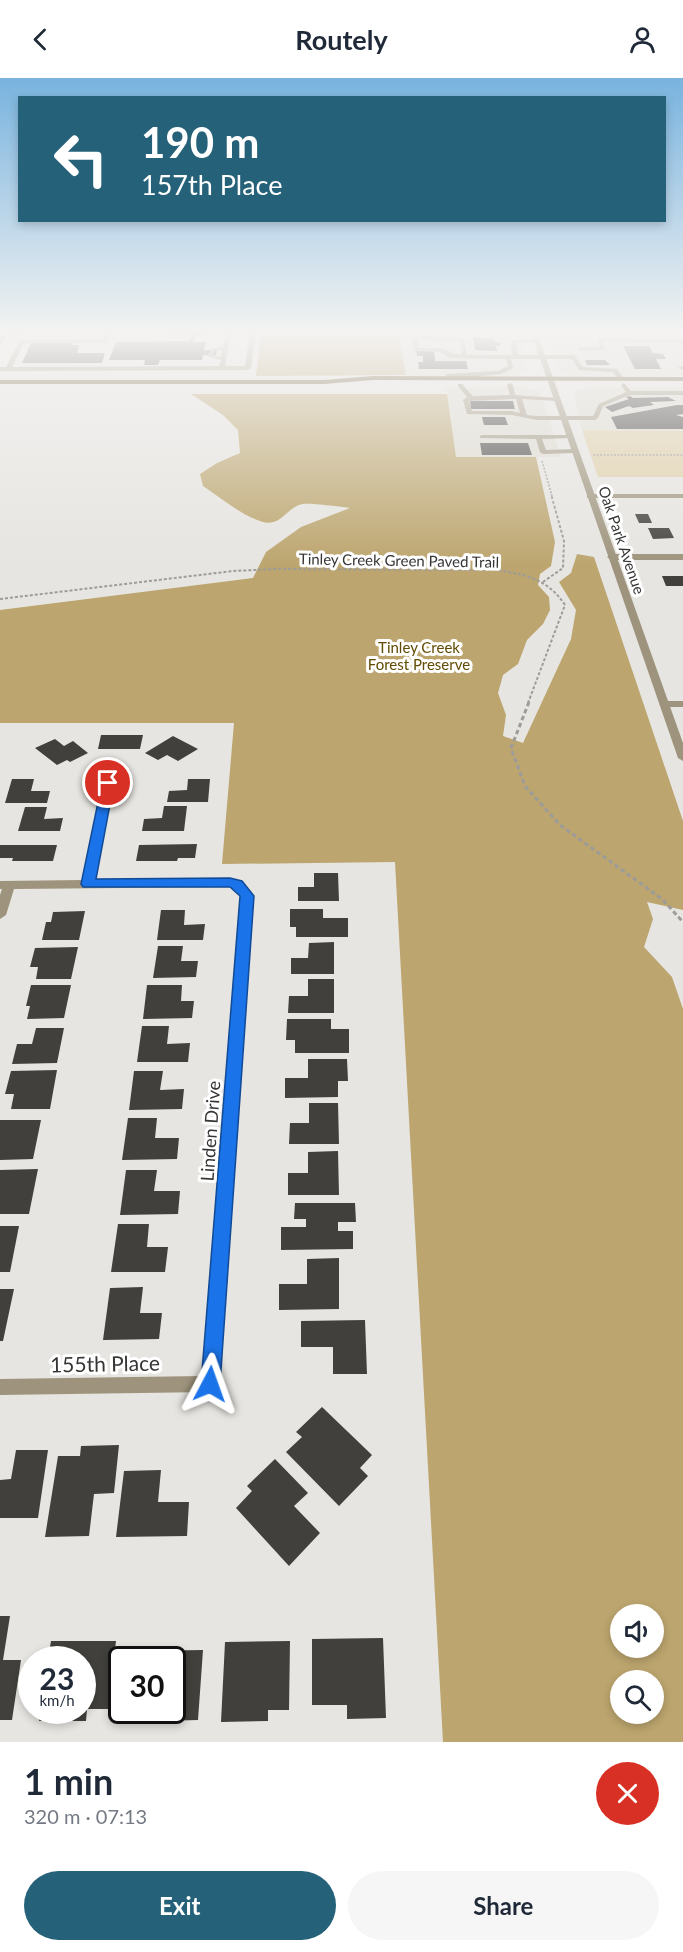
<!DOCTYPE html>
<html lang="en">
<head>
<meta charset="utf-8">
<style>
  :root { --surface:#fff; --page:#f6f6f7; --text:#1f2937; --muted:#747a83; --accent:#256179 }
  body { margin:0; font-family:Lato,sans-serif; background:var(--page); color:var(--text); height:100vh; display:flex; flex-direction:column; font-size:22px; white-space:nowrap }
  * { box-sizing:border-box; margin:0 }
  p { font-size:20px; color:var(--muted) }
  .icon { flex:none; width:33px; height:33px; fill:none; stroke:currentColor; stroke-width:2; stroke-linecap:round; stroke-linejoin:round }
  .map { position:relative; height:1664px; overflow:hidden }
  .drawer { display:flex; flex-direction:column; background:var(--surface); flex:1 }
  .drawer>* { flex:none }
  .banner { position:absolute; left:18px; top:18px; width:648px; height:126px; border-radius:0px; box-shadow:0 3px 9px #0003; background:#256179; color:#fff; overflow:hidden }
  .buttons { position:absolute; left:610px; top:1526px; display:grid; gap:12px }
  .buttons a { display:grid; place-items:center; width:54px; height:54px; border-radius:50%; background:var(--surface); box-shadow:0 3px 9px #0003; font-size:30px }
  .speed { position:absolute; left:18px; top:1568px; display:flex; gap:12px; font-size:30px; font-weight:700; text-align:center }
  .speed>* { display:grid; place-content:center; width:78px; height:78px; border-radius:50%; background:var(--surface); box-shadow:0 3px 9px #0003; line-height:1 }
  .speed small { font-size:15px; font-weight:400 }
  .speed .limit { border:3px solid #111; border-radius:9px; background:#fff; color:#111 }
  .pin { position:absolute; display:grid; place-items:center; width:51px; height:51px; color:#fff; margin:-26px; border:3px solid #fff; border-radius:50%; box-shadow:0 2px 6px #0007 }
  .me { position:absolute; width:66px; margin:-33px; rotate:4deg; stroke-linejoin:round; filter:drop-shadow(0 0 4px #0008) }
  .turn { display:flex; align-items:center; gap:21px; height:126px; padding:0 24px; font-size:27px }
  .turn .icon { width:78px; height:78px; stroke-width:2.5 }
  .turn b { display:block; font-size:42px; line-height:51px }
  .round { display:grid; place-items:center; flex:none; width:63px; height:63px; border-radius:32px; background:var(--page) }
  .overview { display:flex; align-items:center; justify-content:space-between; height:102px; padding:0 24px }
  h1 { font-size:36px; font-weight:700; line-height:45px }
  .button { display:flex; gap:12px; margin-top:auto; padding:12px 24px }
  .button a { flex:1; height:69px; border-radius:36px; background:var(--accent); color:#fff; font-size:24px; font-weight:700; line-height:69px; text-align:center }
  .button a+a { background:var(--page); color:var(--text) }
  header { display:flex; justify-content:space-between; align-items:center; height:78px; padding:0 24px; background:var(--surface); font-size:27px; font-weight:700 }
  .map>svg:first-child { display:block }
</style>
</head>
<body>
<header><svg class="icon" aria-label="back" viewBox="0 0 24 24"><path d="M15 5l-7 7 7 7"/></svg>Routely<svg class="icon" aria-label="person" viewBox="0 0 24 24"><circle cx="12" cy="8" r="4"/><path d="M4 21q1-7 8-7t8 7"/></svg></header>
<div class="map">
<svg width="683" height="1664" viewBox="0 0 683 1664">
  <rect width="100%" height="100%" fill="#e7e5e1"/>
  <g fill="#dedacf">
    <polygon points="544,255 683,255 683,298 568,297 556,291"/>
    <polygon points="399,257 520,257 528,294 508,298 406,299"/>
    <polygon points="517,309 537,312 541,316 561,379 456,379 446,310"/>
    <polygon points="588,310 683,310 683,353 582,352 574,318 576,312"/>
  </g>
  <polygon fill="#dfcea6" points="582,352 683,353 683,399 598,399"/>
  <g fill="#bca56e" fill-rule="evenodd">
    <polygon points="261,255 381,255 399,257 406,297 256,298"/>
    <path d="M191,316H447L456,379H536L555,464L551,488L540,496L538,507L549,519L550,532L543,546L527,562L518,586L503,597L498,615L506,637L503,658L523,665L571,561L576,532L559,504L571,495L577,476L594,479L683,743V832L647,824L653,841L644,869L672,899L683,931V1664H443L395,784L222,786L234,645H0V532L253,500L266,474L301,449L350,430C344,429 309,425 303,426C287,428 282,449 263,444C242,438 221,420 203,408L200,396L217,385L240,375L238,352L223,337ZM621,1536H654V1569H621ZM621,1602H654V1635H621Z"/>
  </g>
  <g fill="#41403d">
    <polygon points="169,255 208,255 208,257 195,257 193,264 206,264 204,272 217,272 216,277 203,277 202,282 160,282 158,287 144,287 145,282 109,282 116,264 190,263 192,257 168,257"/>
    <polygon points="473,259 494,261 495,264 500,264 501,268 496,268 497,273 475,272"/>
    <polygon points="31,265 73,265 72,267 79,267 77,275 105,275 102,285 22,285"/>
    <polygon points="623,268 649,268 653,275 663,276 666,281 656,281 661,291 635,291"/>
    <polygon points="416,273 434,273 435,283 466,283 468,291 419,291 418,284 423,284 423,278 417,278"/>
    <polygon points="585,282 605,282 610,287 587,287"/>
    <polygon points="630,318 633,320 668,319 676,323 650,324 654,327 633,330 629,328 612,334 605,329 629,321 626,319"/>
    <polygon points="470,323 513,323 515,331 471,331"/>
    <polygon points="677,327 683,327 683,336 676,337 683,339 683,351 617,351 611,339"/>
    <polygon points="482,339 505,339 508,347 484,347"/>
    <polygon points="480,365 528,365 532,377 482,377"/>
    <polygon points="635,436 648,436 652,445 639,445"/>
    <polygon points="648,450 669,450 674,460 653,461"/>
    <polygon points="662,498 683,498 683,508 666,508"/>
    <polygon points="101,657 143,657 140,671 98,671"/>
    <polygon points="173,658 198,671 178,683 167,677 158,682 145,675"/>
    <polygon points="55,661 64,668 73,663 88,675 70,684 67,682 57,687 35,670"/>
    <polygon points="12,701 34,701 31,713 50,713 47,725 5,725"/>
    <polygon points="188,701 210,701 208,724 167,724 169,713 187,712"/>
    <polygon points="164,728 187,728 184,753 142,753 144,741 162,740"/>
    <polygon points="25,729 47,729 44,741 63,740 60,753 18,753"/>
    <polygon points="197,766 195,780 178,780 177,783 136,783 139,767"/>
    <polygon points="0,767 57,767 53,783 12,783 13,780 0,780"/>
    <polygon points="314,795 338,795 339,823 298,823 298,809 314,809"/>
    <polygon points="290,831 323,831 323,840 348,840 348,859 296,859 296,849 290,849"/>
    <polygon points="161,832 185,832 184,847 205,846 203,862 157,862"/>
    <polygon points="85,833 79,862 42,862 46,844 51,844 53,834"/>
    <polygon points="334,864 334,896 291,896 291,880 308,880 309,865"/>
    <polygon points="158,868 183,868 181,883 198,883 196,899 153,900"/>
    <polygon points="78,869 71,901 36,901 38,889 30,889 35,870"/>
    <polygon points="308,901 334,901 334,935 288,935 289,918 308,918"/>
    <polygon points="31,907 71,907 64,940 27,941 30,928 26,928"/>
    <polygon points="147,907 182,907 181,923 194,923 192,940 143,941"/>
    <polygon points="287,941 331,941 331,951 349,951 349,975 295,975 295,962 286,962"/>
    <polygon points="142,948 169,948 167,966 190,965 188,984 137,984"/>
    <polygon points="36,950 64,950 57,985 12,986 17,966 32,966"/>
    <polygon points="308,981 347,981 348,1003 338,1003 338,1019 285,1020 285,1000 308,1000"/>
    <polygon points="57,992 50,1031 11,1031 14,1016 5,1016 11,993"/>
    <polygon points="134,993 163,993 160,1012 184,1011 182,1031 129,1032"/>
    <polygon points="309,1025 338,1025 339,1066 289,1066 290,1045 309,1045"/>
    <polygon points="128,1040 157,1040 155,1060 179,1060 177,1081 122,1082"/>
    <polygon points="0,1042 41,1042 33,1081 0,1082"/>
    <polygon points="338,1073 339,1117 288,1117 288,1095 308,1095 308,1074"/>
    <polygon points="38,1091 29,1136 0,1136 0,1092"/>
    <polygon points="126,1092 157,1092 154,1113 180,1113 178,1136 120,1137"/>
    <polygon points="295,1125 355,1125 356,1144 338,1144 338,1153 353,1153 353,1171 281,1172 281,1149 306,1149 306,1141 294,1141"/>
    <polygon points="118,1146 149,1146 147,1169 168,1169 165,1194 111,1194"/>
    <polygon points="0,1148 19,1148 10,1194 0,1194"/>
    <polygon points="339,1180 339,1231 279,1232 279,1206 307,1206 307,1181"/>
    <polygon points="143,1209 140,1235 162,1235 159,1261 103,1262 110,1210"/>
    <polygon points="0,1211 14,1211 3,1263 0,1263"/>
    <polygon points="365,1242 367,1296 333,1296 333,1269 301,1269 301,1243"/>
    <polygon points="322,1329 372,1377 360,1390 368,1398 339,1428 286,1374 302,1359 296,1354"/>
    <polygon points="119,1367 114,1415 94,1416 89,1458 45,1459 58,1378 80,1378 81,1368"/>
    <polygon points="16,1372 48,1372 38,1440 0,1440 0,1402 11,1401"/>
    <polygon points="275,1381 308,1415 294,1428 320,1455 289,1488 236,1430 252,1413 247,1408"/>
    <polygon points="161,1392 158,1424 189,1424 187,1458 116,1459 124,1393"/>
    <polygon points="0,1538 10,1538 3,1582 21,1582 12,1642 0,1642"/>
    <polygon points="383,1560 386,1640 347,1641 347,1627 312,1627 312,1561"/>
    <polygon points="51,1563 116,1563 108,1631 87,1631 86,1643 39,1643 41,1632 82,1632 82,1581 48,1581"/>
    <polygon points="290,1563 289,1632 268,1632 268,1643 221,1644 225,1564"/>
    <polygon points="203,1572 198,1642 160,1643 160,1634 129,1635 130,1632 172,1632 172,1581 135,1581 135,1573"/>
  </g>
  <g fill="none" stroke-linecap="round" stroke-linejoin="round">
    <g stroke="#9d9c99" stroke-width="1.5" stroke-dasharray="2 1.5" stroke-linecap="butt">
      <polyline points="593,377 683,377"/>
      <polyline points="542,383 552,418"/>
    </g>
    <g stroke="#9d9c99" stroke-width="2" stroke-dasharray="3 2" stroke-linecap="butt">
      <polyline points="543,504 563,490 564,463 551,416"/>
      <path d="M0,521L233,493L276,491L496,492C525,496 548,501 565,527L528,625"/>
    </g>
    <polyline stroke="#9d9c99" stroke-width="3" stroke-dasharray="4.5 3" stroke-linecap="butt" points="529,624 511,670 525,708 560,747 662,821 683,844"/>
    <g fill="#9e947d" fill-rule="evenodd">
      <path d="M14,255H152L149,257H110L108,263L105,265H24L12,289L219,288L221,282L207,278L211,271L223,269L226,255H231L225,288H245L250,255H256L251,290L248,292L0,293V289H6L20,262L103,261L105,257H20L6,259L0,267V260L2,257ZM222,272L221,279L213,277L215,273Z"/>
      <path d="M415,258L464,260L467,277H512L511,262L536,261L538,264L516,265L518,277H574L583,289L617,291L624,301L619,302L613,294L579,292L572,281H511L513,290L501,296L482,298L481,302H477L476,299H448L446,298V296L498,293L508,288L506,281L450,280L440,274L415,273L412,260ZM418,262L460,263L462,276H452L451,274L441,270H419Z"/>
      <polygon points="600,260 683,261 683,265 603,264 605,272 580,273 577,271 580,269 600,269 597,262"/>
      <polygon points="683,288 683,292 678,290 679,289"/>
      <path d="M510,305L513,307L515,317L558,320L559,321L556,323L522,321L527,337L537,338H593L599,326L626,314L621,307L624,305L631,313H683V317H630L603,328L598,340L595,342H537L512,337L467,336L463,322L467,319L458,308V306H462L473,318L510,317L507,307ZM514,321H516L520,335L512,333H472L469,323Z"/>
      <polygon points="482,357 569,357 571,358 571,360 542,361 546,372 574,371 577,373 574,375 543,376 540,374 536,361 480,360 480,358"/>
    </g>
    <g fill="#9e947d" fill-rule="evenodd">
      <rect x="587" y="416" width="96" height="4"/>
      <polygon points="683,476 683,482 611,482 607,479 611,476"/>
      <polygon points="683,623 683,629 664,629 659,626 664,623"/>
      <polygon points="108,702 113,705 95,802 230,801 242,803 253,818 218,1306 216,1312 210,1314 0,1317 0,1301 202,1298 241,818 234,809 230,809 14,811 6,837 0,841 0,817 2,811 0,811 0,803 83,802 103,705"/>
    </g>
    <polygon fill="#9e947d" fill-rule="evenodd" points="531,255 537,255 683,665 683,683 678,680"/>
    <polygon fill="#635226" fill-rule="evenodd" points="373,298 683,299 683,303 373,302 324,306 0,306 0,302 324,302"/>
  </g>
  <linearGradient id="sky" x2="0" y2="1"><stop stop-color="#78b3de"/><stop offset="0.52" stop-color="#f4f3f2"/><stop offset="1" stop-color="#f4f3f2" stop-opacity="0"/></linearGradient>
  <rect width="683" height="488" fill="url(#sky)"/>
  <polygon fill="#1a73e8" stroke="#114b97" stroke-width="1.5" points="108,701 114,705 96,801 230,800 242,803 254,818 220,1306 217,1313 210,1316 203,1313 201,1306 240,818 230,809 83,809 81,806 102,705"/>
  <g text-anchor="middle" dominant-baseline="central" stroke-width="6" stroke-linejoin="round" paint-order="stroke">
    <g font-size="15" fill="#363534" stroke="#fff">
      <text transform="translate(622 462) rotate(71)">Oak Park Avenue</text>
      <text transform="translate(399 482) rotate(1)">Tinley Creek Green Paved Trail</text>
    </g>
    <g font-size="15" fill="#624b02" stroke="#fff">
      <text x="419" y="569">Tinley Creek<tspan x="419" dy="17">Forest Preserve</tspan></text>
    </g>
    <g font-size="18" fill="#363534" stroke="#fff">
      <text transform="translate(210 1053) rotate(-86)">Linden Drive</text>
    </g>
    <g font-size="21" fill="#363534" stroke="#fff">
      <text transform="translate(105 1285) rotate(-1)">155th Place</text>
    </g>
  </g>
</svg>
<div class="buttons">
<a><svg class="icon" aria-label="sound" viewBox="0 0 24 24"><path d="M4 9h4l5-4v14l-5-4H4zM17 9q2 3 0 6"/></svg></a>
<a><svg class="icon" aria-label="search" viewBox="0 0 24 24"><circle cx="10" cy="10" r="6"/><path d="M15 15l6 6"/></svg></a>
</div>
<div class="speed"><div>23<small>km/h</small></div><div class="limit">30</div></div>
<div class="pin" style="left:108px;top:705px;background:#d93025"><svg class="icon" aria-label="arrive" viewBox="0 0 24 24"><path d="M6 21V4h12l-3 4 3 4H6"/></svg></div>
<svg class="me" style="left:210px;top:1306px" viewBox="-20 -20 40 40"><path d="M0-17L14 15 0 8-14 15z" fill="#1a73e8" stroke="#fff" stroke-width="4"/></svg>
<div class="banner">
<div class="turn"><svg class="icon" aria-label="left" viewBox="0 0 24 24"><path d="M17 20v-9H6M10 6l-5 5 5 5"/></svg><div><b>190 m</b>157th Place</div></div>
</div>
</div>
<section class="drawer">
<div class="overview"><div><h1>1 min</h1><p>320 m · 07:13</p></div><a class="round" style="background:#d93025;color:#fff"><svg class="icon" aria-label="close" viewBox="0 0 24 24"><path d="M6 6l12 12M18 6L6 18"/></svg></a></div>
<div class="button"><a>Exit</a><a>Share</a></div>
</section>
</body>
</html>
